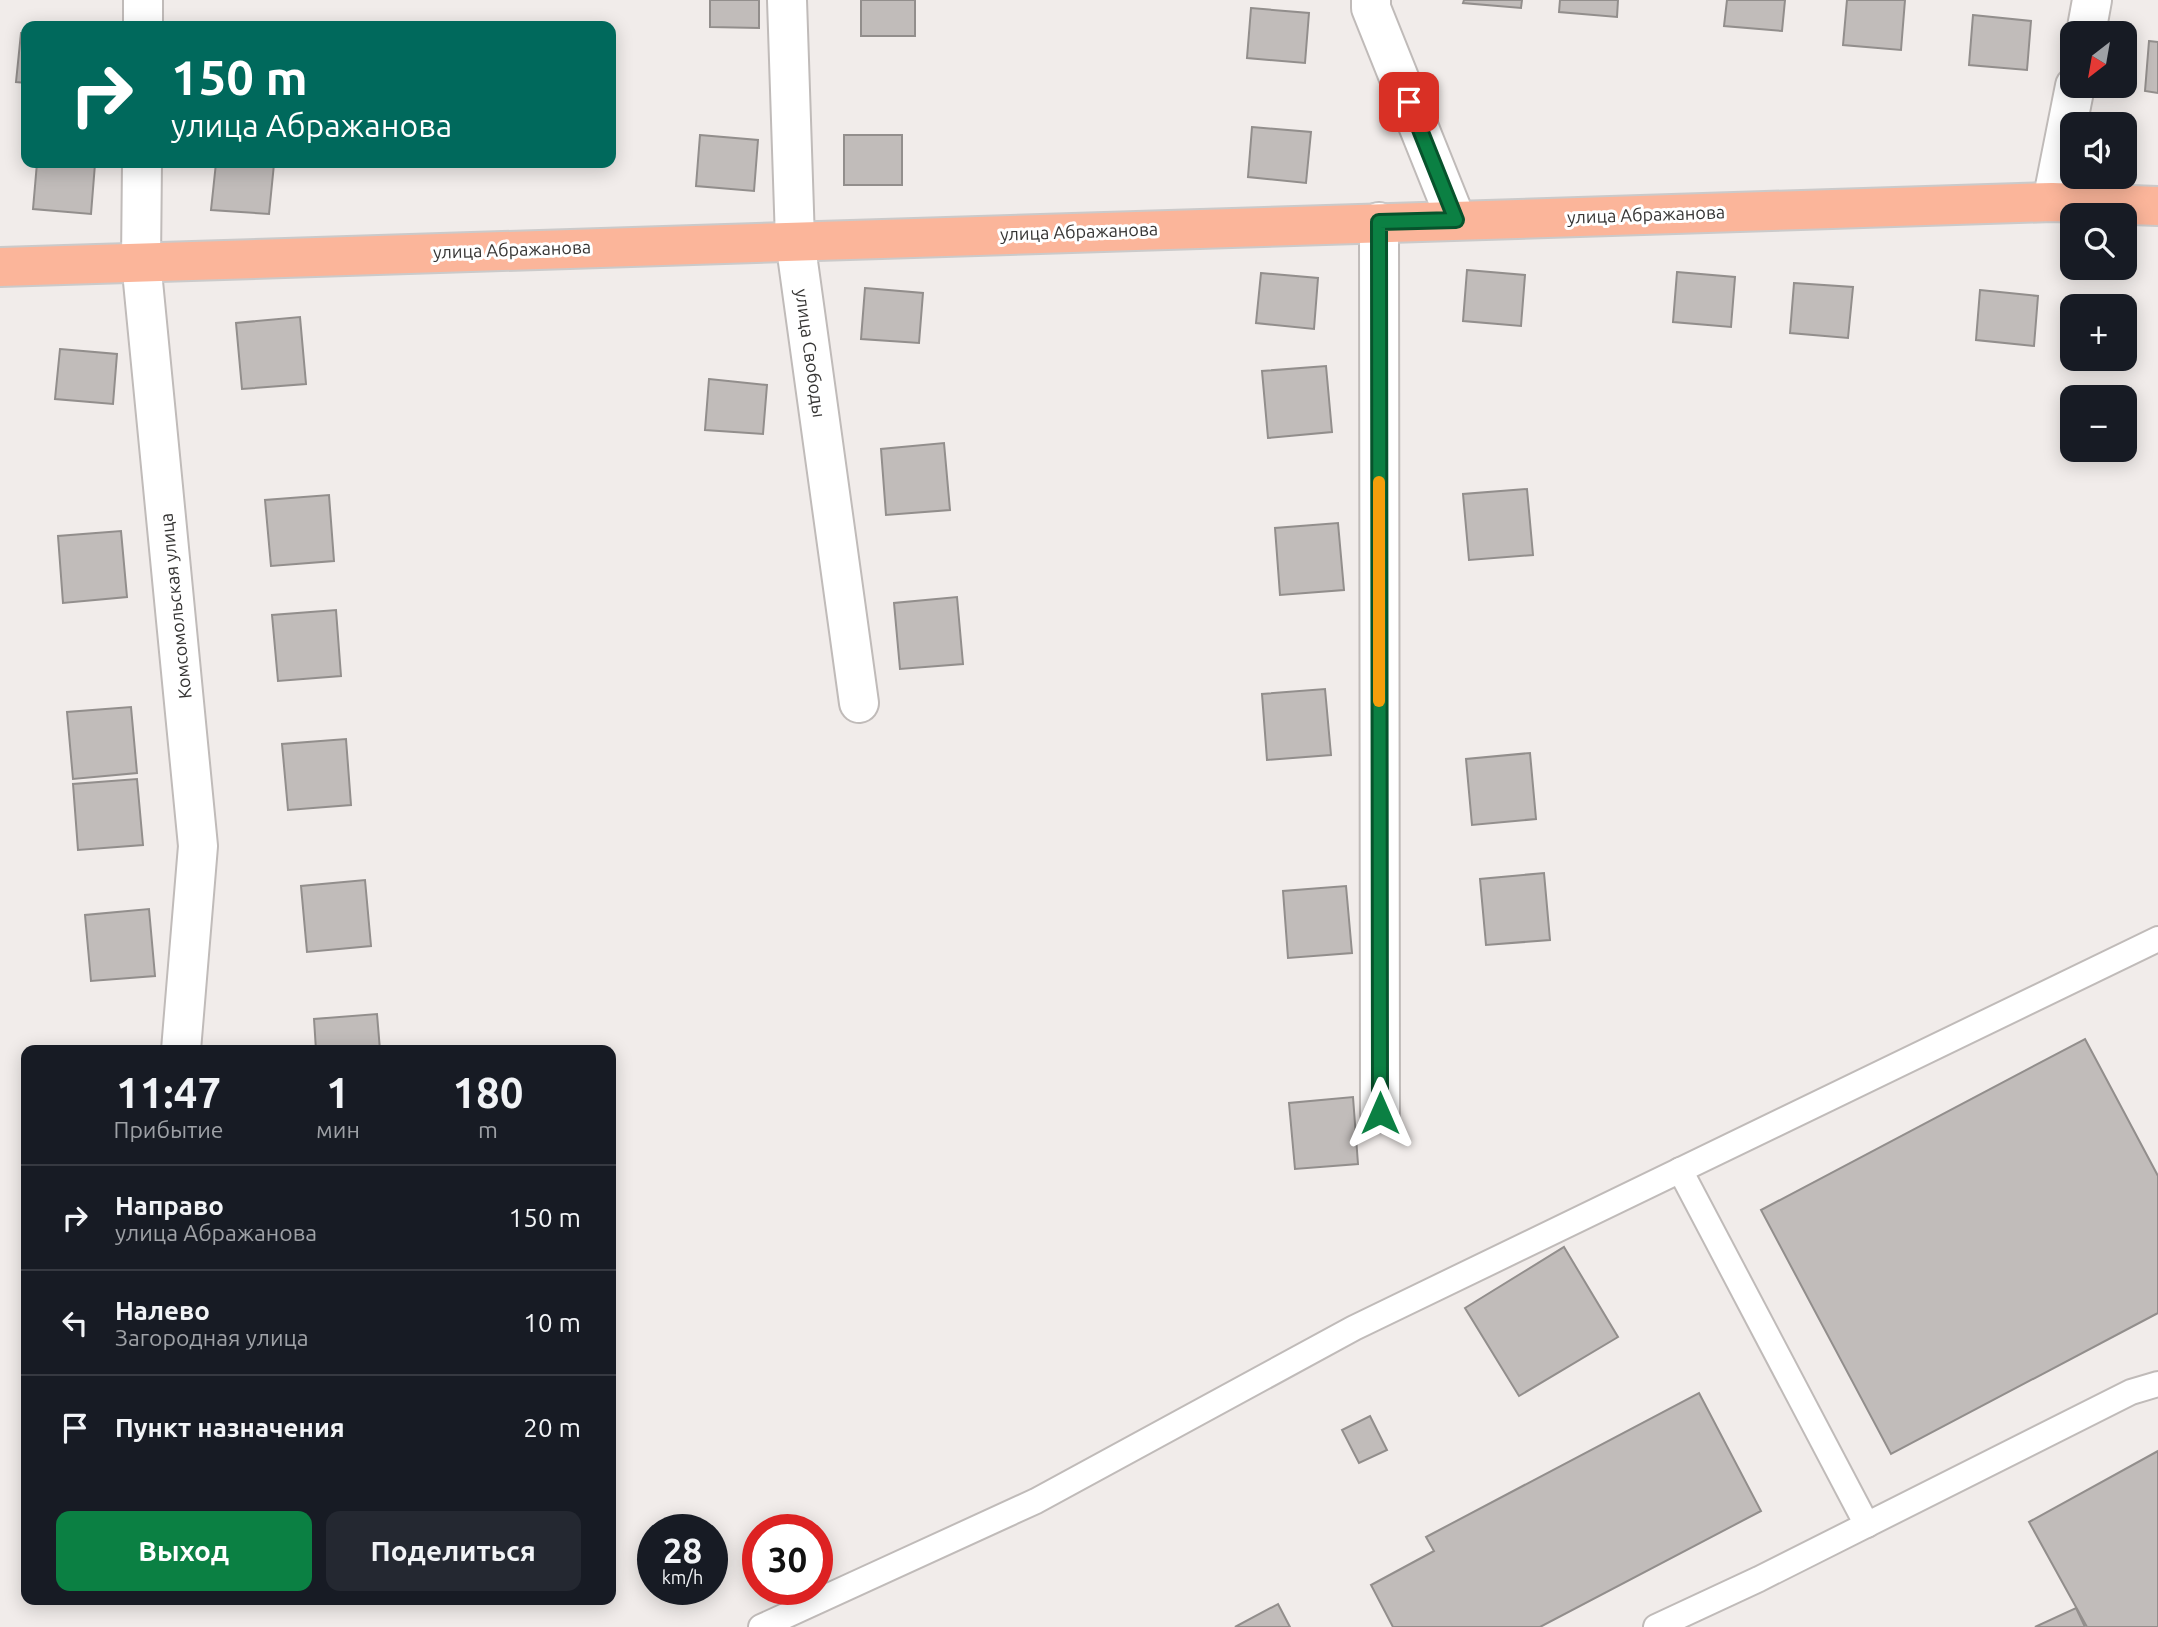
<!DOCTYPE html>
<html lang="ru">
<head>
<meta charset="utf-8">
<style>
  :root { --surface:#171b24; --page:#242831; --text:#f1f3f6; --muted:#9ea1a6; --line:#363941; --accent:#0b8043 }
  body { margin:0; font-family:Ubuntu,sans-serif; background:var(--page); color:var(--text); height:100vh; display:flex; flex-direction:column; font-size:26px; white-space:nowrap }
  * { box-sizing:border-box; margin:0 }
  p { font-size:23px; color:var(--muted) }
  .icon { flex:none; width:38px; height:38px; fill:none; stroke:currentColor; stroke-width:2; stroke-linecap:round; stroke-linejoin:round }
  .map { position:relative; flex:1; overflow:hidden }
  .details { position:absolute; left:21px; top:1045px; width:595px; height:560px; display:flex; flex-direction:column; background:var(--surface); border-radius:14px; box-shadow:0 4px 18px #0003 }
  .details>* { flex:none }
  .hud { position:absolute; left:21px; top:21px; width:595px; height:147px; border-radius:14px; box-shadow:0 4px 18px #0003; background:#00695c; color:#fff; overflow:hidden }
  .needle { width:46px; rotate:211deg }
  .tools { position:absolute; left:2060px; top:21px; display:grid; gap:14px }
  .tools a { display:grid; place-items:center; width:77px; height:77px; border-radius:14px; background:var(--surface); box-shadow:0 4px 18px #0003; font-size:35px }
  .speed { position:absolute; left:637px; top:1514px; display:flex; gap:14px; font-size:35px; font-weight:700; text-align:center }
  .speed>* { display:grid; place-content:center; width:91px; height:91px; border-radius:50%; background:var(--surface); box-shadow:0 4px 18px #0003; line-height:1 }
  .speed small { font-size:18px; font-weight:400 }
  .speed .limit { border:10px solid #d22; background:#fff; color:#111 }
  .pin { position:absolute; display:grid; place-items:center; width:60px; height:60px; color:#fff; margin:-30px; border-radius:14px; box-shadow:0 4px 10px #0006 }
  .me { position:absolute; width:77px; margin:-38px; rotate:0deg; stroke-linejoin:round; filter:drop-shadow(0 0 5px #0008) }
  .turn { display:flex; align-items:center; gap:24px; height:147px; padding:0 35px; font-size:32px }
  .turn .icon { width:91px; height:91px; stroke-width:2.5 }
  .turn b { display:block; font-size:49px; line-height:60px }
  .eta { display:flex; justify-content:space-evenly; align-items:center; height:119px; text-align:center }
  .eta b { font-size:42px; font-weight:700; line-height:49px }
  .action { display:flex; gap:14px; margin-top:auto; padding:14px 35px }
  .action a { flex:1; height:80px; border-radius:14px; background:var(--accent); color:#fff; font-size:28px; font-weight:700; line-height:80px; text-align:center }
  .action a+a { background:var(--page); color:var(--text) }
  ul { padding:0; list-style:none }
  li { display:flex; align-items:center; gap:21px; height:105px; padding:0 35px; border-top:2px solid var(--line) }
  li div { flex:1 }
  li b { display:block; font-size:26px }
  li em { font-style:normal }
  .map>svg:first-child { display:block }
</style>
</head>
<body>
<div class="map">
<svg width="2158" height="1627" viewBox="0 0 2158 1627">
  <rect width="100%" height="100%" fill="#f1ecea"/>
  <g fill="#c1bcba" stroke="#928e8c" stroke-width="2">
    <polygon points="710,0 759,0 759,28 710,27"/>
    <rect x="861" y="0" width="54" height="36"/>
    <polygon points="1464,0 1522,0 1521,8 1463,3"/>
    <polygon points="1560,0 1618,0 1617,17 1559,12"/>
    <polygon points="1727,0 1785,0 1782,31 1724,26"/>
    <polygon points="1847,0 1905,0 1901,50 1843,45"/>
    <polygon points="1251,8 1309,13 1305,63 1247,58"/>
    <polygon points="1973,15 2031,21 2027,70 1969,65"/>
    <polygon points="21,33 26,33 26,83 16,82"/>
    <polygon points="2149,41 2158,42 2158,93 2145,91"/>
    <polygon points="1252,127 1311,132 1306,183 1248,177"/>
    <polygon points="700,135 758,140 754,191 696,186"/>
    <rect x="844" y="135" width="58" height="50"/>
    <polygon points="37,163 95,164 91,214 33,209"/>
    <polygon points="216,163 274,164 269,214 211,210"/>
    <polygon points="1467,270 1525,275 1521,326 1463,321"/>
    <polygon points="1677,272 1735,277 1731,327 1673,322"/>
    <polygon points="1261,273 1318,278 1314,329 1256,323"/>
    <polygon points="1794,283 1853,287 1848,338 1790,333"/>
    <polygon points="865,288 923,293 919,343 861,339"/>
    <polygon points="1980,290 2038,296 2034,346 1976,340"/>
    <polygon points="300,317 306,384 242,389 236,323"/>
    <polygon points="60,349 117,354 113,404 55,399"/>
    <polygon points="1326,366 1332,432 1268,438 1262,371"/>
    <polygon points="709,379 767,385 763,434 705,430"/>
    <polygon points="944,443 950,510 886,515 881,449"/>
    <polygon points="1527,489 1533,555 1469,560 1463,494"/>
    <polygon points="329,495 334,561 271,566 265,500"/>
    <polygon points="1338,523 1344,590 1280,595 1275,528"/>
    <polygon points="121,531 127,597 63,603 58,536"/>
    <polygon points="957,597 963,664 900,669 894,603"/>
    <polygon points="336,610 341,676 278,681 272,615"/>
    <polygon points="1325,689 1331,755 1267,760 1262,694"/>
    <polygon points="131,707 137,773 73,779 67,712"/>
    <polygon points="346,739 351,805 288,810 282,744"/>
    <polygon points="1530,753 1536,819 1472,825 1466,759"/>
    <polygon points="137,779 143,845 78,850 73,784"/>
    <polygon points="1544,873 1550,940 1486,945 1480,879"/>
    <polygon points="365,880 371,946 307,952 301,886"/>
    <polygon points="1346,886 1352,953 1288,958 1283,891"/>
    <polygon points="149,909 155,976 91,981 85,915"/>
    <polygon points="377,1014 380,1050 316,1050 314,1019"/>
    <polygon points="2085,1039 2158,1176 2158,1313 1891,1454 1761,1210"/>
    <polygon points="1353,1097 1358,1164 1295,1169 1289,1103"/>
    <polygon points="1564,1247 1618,1337 1519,1396 1465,1308"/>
    <polygon points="1699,1393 1761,1511 1540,1627 1393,1627 1371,1585 1434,1551 1426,1537"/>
    <polygon points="1370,1416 1387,1450 1359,1463 1342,1430"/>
    <polygon points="2158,1451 2158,1627 2087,1627 2029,1522"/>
    <polygon points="1278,1604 1290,1627 1235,1627"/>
    <polygon points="2076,1608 2085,1627 2035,1627"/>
  </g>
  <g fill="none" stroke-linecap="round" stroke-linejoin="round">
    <g stroke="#c0bbb9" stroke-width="28">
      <g id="lane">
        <polyline points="1680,1170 1867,1525"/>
        <polyline points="761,1627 1036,1501 1354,1328 2158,939"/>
        <polyline points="1656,1627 1759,1579 2131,1392 2158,1384"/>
      </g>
    </g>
    <g stroke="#c0bbb9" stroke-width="42">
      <g id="street">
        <polyline points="787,0 795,240 859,703"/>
        <polyline points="1371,0 1371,8 1456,220"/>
        <polyline points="143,26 143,0"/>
        <polyline points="2086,33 2092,0"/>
        <polyline points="142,163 141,261 198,846 181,1050"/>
        <polyline points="2052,202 2075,86"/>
        <polyline points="1379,222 1380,1113"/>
      </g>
    </g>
    <g stroke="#cbcaca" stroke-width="42">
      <polyline id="primary" points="0,267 2052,202 2158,206"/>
    </g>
    <use href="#lane" stroke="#fff" stroke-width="24"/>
    <use href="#street" stroke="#fff" stroke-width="38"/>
    <use href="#primary" stroke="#fbb59a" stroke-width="38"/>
  </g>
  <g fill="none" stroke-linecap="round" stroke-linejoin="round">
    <g stroke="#07532c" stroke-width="18">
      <polyline id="route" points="1380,1113 1379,222 1456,220 1409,102"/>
    </g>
    <use href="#route" stroke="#0b8043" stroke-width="12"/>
    <polyline stroke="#f59e0b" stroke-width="12" points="1379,482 1379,701"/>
  </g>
  <g text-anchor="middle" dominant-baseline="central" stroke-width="6" stroke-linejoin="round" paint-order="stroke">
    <g font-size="18" fill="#363534" stroke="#fff">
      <text transform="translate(1646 214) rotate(-2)">улица Абражанова</text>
      <text transform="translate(1079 231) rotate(-2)">улица Абражанова</text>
      <text transform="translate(512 249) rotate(-2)">улица Абражанова</text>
      <text transform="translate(811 353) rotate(82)">улица Свободы</text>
      <text transform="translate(175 606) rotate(-96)">Комсомольская улица</text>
    </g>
  </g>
</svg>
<div class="tools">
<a><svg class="needle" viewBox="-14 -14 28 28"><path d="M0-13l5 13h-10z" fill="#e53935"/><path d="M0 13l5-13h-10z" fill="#9ea1a6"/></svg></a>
<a><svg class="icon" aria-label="sound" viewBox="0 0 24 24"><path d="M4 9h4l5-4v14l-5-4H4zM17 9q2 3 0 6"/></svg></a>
<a><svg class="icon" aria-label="search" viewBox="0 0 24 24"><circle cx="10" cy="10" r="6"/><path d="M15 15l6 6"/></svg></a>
<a>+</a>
<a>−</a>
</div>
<div class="speed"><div>28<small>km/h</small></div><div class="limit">30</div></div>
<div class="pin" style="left:1409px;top:102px;background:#d93025"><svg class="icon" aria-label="arrive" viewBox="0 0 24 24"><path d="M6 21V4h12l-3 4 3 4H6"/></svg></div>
<svg class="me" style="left:1380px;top:1113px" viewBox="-20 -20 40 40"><path d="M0-17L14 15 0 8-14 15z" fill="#0b8043" stroke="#fff" stroke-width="4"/></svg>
<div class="hud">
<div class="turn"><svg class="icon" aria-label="right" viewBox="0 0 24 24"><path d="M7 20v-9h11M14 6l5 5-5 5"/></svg><div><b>150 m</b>улица Абражанова</div></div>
</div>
<section class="details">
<div class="eta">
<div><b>11:47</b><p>Прибытие</p></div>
<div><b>1</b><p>мин</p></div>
<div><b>180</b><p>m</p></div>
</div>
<ul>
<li><svg class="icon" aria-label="right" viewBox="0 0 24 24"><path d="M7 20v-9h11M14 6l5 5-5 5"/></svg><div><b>Направо</b><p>улица Абражанова</p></div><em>150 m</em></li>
<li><svg class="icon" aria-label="left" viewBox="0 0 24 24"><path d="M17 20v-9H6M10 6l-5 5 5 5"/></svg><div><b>Налево</b><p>Загородная улица</p></div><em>10 m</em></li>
<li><svg class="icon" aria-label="arrive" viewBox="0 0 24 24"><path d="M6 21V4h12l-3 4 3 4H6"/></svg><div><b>Пункт назначения</b></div><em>20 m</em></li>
</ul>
<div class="action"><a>Выход</a><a>Поделиться</a></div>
</section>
</div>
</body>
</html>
